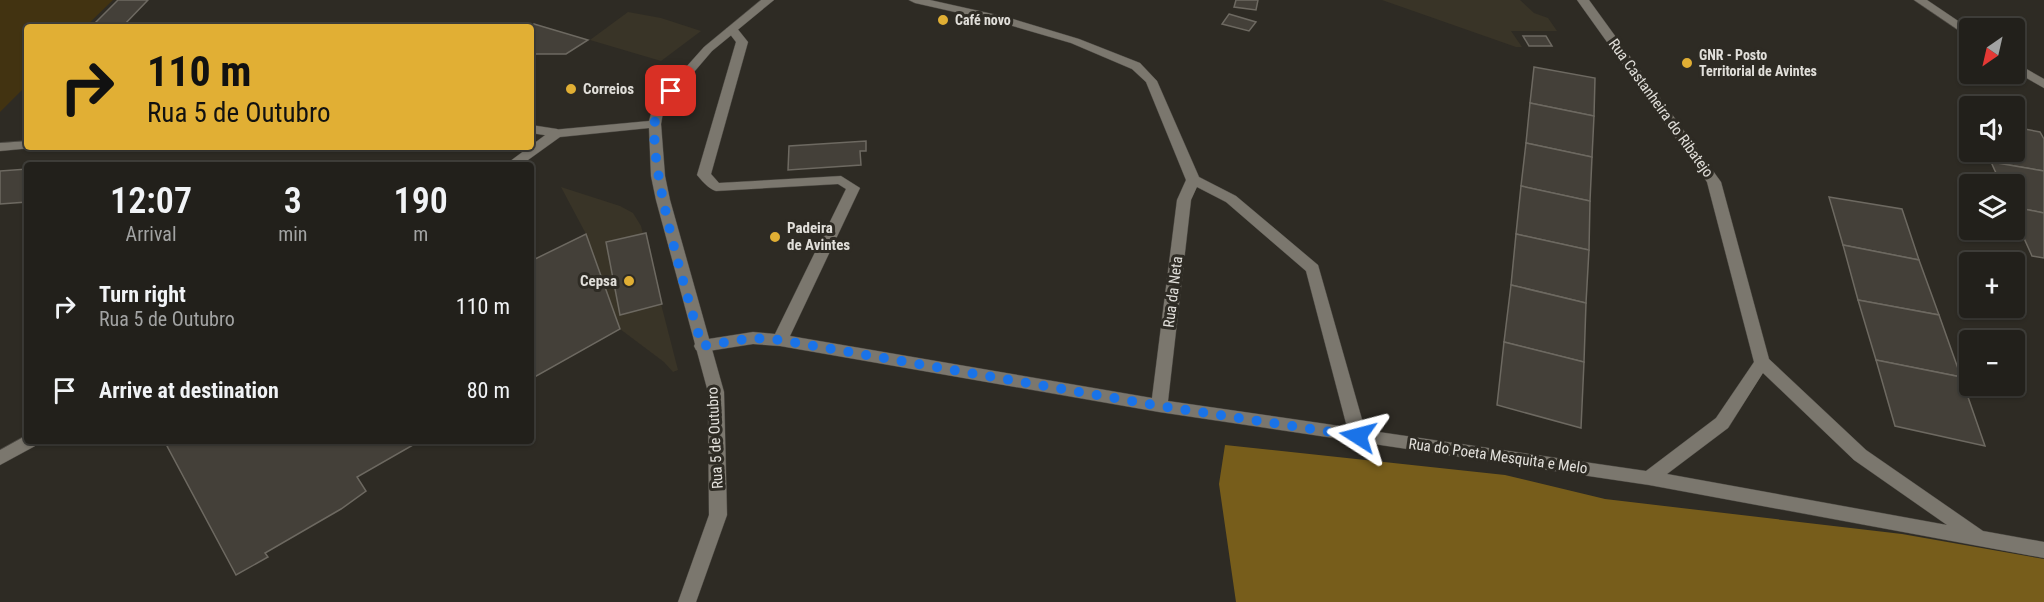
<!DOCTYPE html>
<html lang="en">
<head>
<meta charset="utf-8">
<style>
  :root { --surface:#22201b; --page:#2e2d28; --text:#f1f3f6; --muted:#a2a3a3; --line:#3f3e3a }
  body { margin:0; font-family:"Roboto Condensed",sans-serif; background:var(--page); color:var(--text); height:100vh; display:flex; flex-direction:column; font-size:22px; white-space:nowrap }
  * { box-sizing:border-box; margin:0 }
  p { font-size:20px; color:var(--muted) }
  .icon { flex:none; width:33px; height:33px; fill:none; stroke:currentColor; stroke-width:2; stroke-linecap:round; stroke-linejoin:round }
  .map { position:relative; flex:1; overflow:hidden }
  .panel { position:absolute; left:24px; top:162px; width:510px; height:282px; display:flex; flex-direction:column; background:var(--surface); border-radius:6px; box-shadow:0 2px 4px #0004,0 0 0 2px var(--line) }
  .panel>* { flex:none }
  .banner { position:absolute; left:24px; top:24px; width:510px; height:126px; border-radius:6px; box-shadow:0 2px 4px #0004,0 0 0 2px var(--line); background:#e1af34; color:#111; overflow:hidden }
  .needle { width:39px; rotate:214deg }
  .buttons { position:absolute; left:1959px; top:18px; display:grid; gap:12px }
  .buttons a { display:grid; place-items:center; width:66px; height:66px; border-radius:6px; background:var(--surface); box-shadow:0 2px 4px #0004,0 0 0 2px var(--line); font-size:30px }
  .pin { position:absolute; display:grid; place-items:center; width:51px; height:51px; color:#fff; margin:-26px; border-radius:12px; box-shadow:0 3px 9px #0006 }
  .me { position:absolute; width:66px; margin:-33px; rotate:279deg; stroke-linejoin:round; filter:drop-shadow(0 0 4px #0008) }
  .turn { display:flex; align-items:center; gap:21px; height:126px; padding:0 24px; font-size:27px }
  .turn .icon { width:78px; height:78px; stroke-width:2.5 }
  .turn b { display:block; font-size:42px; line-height:51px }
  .eta { display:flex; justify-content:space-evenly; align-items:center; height:102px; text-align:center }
  .eta b { font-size:36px; font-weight:600; line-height:42px }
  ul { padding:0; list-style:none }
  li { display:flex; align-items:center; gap:18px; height:84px; padding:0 24px }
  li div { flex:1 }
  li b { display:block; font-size:22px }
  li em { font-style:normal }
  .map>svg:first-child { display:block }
</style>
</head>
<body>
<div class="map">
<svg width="2044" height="602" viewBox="0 0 2044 602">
  <rect width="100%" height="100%" fill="#2e2b24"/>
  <g fill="#393427">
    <polygon points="1382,0 1520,0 1534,13 1548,18 1557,31 1511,31 1522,47 1516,47"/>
    <polygon points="628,12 661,18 701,31 661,61 590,40"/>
    <polygon points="561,187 620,206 633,213 641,226 678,370 673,372 664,362 620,329 586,234"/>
  </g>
  <polygon fill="#423311" points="0,0 113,0 85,27 27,27 27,85 0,112"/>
  <polygon fill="#775d1b" points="1225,445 1505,475 1605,499 1902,534 2044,559 2044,602 1236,602 1219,484"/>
  <g fill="#444039" stroke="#6d6961" stroke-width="1.5">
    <polygon points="118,0 148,0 122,27 91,27"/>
    <polygon points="1236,0 1258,0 1256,10 1234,7"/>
    <polygon points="1229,14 1256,22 1249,31 1222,24"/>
    <polygon points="534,24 588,40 566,54 531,54 531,29"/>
    <polygon points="1523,36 1546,36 1552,46 1529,46"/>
    <polygon points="1534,67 1595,78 1594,116 1530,103"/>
    <polygon points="1530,103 1594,116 1592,157 1526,143"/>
    <polygon points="2014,127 2040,132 2044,139 2044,171 1991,162 1986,152 2014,152"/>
    <polygon points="866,141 866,151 860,151 861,165 788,170 789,146"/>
    <polygon points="1526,143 1592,157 1590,201 1521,186"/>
    <polygon points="1991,162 2044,171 2044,213 2014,207 2014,184 2001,184"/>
    <polygon points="27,169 27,202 0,204 0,171"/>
    <polygon points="1521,186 1590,201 1589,250 1516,234"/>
    <polygon points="1829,197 1902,209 1919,260 1843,245"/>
    <polygon points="2014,207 2044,213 2044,258 2032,256 2014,216"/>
    <polygon points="646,233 662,304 620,315 606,242"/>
    <polygon points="586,234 620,329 531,379 531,261"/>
    <polygon points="1516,234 1589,250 1586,303 1511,285"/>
    <polygon points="1843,245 1919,260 1939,315 1858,300"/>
    <polygon points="1511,285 1586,303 1584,362 1504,342"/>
    <polygon points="1858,300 1939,315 1961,377 1876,360"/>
    <polygon points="1504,342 1584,362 1581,428 1497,405"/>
    <polygon points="1876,360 1961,377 1985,446 1895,426"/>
    <polygon points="177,441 420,441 357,477 366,491 341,509 265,553 268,557 236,575 167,446"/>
  </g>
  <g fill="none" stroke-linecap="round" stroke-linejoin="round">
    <g stroke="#4b4842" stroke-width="1">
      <g id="minor">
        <path d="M909,0H930L1006,17L1079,39L1140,63L1157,81L1199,177L1236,196L1318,265L1365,430L1646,471L1716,418L1754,362L1707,182L1577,0H1589L1721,182L1769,359L1866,450L1983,531L2044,542V558L1649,485L1159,412L780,346L753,344L702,352L696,350L694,346L696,342L702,340L753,332L775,334L846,189L838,184L716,191C709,189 702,181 697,175L736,42L726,29L732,26L736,27L748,42L711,174L719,183L841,176L860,188L790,336L1152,398L1177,200L1186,180L1146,82L1132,69L1071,43L999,22L915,3ZM1197,187L1226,202L1306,271L1347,427L1168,401L1191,200ZM1763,373L1854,460L1947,525L1667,474L1728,428Z"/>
        <polygon points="1914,0 1927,0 1970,29 1970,38"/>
        <polygon points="2014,62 2044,79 2044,88 2014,71"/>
        <polygon points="531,125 557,129 563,133 557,137 531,133"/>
        <polygon points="27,141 27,147 32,148 0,151 0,143"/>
      </g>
    </g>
    <g stroke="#4b4842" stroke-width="1">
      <g id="tertiary">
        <polygon points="761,0 774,0 712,51 664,107 661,124 665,176 670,200 724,392 727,515 696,602 678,602 709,515 708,392 656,200 651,176 649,128 560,137 521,165 505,165 552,130 649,121 654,103 704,47"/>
        <polygon points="27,435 27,441 37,441 35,446 0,465 0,450"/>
      </g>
    </g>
    <use href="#minor" fill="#7b776e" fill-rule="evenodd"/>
    <use href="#tertiary" fill="#7b776e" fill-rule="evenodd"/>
  </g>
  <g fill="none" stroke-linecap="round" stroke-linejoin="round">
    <path stroke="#1a73e8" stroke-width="10" stroke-dasharray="0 18" d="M671,91C667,96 661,100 659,105C639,143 689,301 702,346L753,338L780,340L1160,406L1358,436"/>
  </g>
  <g fill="#e1af34" stroke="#2e2b24" stroke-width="2">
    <circle cx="943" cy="20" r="6"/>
    <circle cx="1687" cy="63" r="6"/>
    <circle cx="571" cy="89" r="6"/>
    <circle cx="775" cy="237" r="6"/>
    <circle cx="629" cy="281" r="6"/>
  </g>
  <g text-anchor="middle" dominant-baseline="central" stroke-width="6" stroke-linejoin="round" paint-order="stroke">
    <g font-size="14" font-weight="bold" fill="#e1dfda" stroke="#2e2b24" text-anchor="start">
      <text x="955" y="20">Café novo</text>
      <text x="1699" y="55">GNR - Posto<tspan x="1699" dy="16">Territorial de Avintes</tspan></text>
    </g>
    <g font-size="15" font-weight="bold" fill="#e1dfda" stroke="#2e2b24" text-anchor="start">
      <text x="583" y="89">Correios</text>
      <text x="787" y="228">Padeira<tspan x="787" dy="17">de Avintes</tspan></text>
      <text x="617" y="281" text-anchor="end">Cepsa</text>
    </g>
    <g font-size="15" fill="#e1dfda" stroke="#2e2b24">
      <text transform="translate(1661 108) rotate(54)">Rua Castanheira do Ribatejo</text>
      <text transform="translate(1173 292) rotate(-83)">Rua da Neta</text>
      <text transform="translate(715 438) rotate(-93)">Rua 5 de Outubro</text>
      <text transform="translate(1498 456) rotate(8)">Rua do Poeta Mesquita e Melo</text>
    </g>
  </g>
</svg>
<div class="buttons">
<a><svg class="needle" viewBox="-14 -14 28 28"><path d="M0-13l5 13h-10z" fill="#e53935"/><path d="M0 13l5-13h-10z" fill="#a2a3a3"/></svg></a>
<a><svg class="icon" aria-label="sound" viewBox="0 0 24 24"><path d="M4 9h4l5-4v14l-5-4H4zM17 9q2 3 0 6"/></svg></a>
<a><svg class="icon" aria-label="layers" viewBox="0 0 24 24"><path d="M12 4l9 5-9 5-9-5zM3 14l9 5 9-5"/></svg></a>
<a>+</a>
<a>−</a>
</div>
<div class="pin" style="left:671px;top:91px;background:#d93025"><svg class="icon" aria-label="arrive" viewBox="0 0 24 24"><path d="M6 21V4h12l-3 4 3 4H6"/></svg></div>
<svg class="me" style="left:1358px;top:436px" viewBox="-20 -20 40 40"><path d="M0-17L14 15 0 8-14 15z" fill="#1a73e8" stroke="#fff" stroke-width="4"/></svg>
<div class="banner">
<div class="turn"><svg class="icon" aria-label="right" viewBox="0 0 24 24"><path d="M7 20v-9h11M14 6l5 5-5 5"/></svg><div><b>110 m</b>Rua 5 de Outubro</div></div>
</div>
<section class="panel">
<div class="eta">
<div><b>12:07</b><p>Arrival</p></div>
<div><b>3</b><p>min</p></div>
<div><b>190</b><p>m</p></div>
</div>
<ul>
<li><svg class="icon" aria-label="right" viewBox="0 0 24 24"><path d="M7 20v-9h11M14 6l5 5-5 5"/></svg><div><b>Turn right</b><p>Rua 5 de Outubro</p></div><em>110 m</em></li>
<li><svg class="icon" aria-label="arrive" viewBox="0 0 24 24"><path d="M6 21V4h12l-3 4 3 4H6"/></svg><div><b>Arrive at destination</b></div><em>80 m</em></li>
</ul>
</section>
</div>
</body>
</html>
